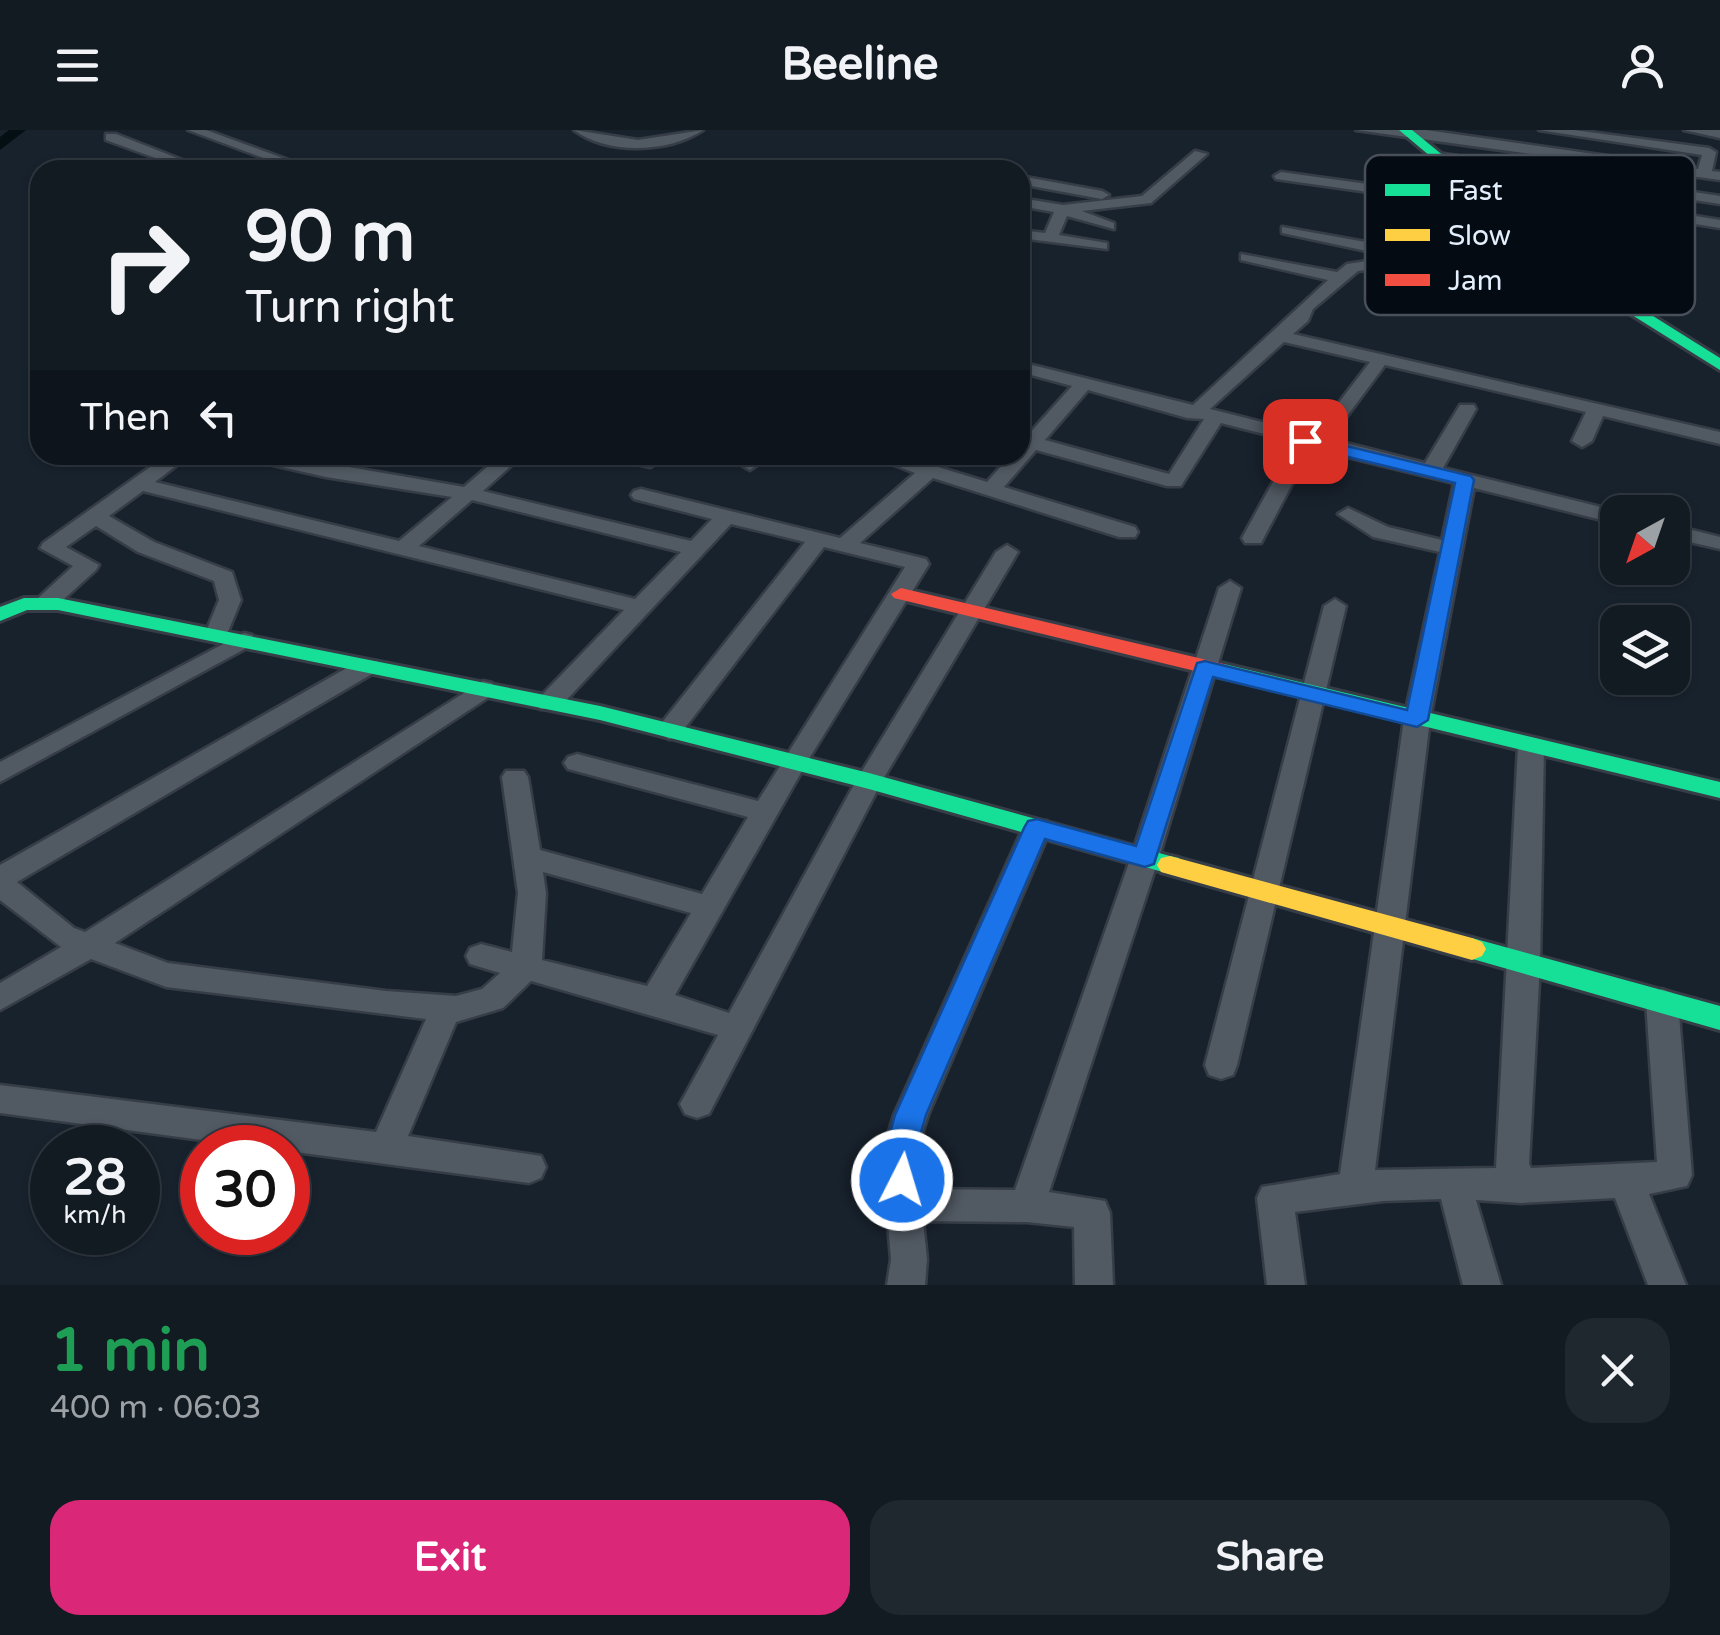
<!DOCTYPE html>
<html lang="en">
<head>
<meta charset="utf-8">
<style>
  :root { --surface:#121a22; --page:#1f272f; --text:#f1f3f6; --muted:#9ca1a5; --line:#313840; --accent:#db2777 }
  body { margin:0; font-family:"Varela Round",sans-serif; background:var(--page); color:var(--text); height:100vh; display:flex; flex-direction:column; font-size:38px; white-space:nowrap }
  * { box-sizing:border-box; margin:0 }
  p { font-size:32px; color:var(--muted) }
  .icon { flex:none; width:55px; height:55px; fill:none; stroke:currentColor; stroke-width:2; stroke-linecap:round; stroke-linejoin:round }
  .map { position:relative; height:1155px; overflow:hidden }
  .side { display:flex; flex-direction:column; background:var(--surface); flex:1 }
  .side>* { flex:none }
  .hud { position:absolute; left:30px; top:30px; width:1000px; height:305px; border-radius:30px; box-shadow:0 2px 8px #0004,0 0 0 2px var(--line); background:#121a22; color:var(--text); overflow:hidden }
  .needle { width:65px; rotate:220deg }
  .fabs { position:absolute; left:1600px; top:365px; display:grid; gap:20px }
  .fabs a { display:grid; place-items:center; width:90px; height:90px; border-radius:20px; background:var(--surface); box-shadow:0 2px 8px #0004,0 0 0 2px var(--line); font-size:50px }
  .speed { position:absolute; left:30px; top:995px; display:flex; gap:20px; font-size:50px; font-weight:700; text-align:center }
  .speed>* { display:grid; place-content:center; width:130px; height:130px; border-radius:50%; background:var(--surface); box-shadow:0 2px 8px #0004,0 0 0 2px var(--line); line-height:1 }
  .speed small { font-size:25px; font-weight:400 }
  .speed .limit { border:15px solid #d22; background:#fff; color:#111 }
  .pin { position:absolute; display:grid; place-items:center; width:85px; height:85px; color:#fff; margin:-42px; border-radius:20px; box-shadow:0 5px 15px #0006 }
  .me { position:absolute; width:110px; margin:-55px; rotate:5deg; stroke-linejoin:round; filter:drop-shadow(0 0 8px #0008) }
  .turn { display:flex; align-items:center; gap:35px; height:210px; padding:0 50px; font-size:45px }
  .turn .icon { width:130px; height:130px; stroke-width:2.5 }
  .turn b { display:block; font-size:70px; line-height:85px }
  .then { display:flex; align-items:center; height:95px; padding:0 50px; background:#0003; gap:20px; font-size:38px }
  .round { display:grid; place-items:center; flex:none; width:105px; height:105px; border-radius:30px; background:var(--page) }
  .headline { display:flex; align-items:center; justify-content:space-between; height:170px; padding:0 50px }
  h1 { font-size:60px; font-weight:800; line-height:75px; color:#1e9e55 }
  .action { display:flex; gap:20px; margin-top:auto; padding:20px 50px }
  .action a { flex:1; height:115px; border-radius:30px; background:var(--accent); color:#fff; font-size:40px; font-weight:800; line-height:115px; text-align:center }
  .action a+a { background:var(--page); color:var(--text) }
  header { display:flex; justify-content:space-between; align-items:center; height:130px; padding:0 50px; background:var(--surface); font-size:45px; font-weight:800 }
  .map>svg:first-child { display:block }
</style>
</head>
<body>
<header><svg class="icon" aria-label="menu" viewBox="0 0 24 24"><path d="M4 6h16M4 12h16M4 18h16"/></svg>Beeline<svg class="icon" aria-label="person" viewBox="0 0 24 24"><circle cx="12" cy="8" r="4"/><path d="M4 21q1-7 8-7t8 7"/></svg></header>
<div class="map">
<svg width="1720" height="1155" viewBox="0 0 1720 1155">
  <rect width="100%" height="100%" fill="#18222d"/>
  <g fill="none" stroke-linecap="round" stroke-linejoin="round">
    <polygon fill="#040f14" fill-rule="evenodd" points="9,0 26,0 0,20 0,7"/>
    <g stroke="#363d47" stroke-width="5">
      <g id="street">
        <polygon points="188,0 206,0 316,40 296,40"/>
        <path d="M574,0L638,10L703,0C669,23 607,25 574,0Z"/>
        <polygon points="1356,0 1426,0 1698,39 1702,25 1539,0 1574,0 1709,18 1716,22 1712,41 1720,42 1720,50"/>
        <polygon points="1684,0 1720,0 1720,8"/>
        <polygon points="106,4 116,4 208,40 188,40 106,10"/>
        <polygon points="1195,21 1207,24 1151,73 1082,81 1114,93 1114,99 1067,86 1059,105 1107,113 1107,119 1020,108 1020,100 1045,103 1054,82 1020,76 1020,68 1063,75 1142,66"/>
        <polygon points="1437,23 1720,66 1720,74 1432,30 1430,27"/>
        <polygon points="1281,42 1496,72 1503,76 1496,80 1276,49 1274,46"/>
        <polygon points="1020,46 1102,61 1109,65 1102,69 1020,54"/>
        <polygon points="1468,49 1720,90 1720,98 1463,56 1463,50"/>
        <path d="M1523,95L1530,99L1528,102L1493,108L1459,128L1358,141L1313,179L1308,191L1293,204L1720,302V314L1603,286L1592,311L1582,317L1572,311L1586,282L1385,235L1330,309L1425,333L1460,275H1474L1476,279L1443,338L1621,382H1618V394L1474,358L1430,589L1375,1040L1496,1038L1518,616L1531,607L1540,610L1544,616L1540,834L1529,1034L1531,1038L1657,1032L1646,872L1651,863L1662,859L1673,863L1678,872L1692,1045L1687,1056L1649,1064L1686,1155H1648L1615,1068L1521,1073L1476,1070L1501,1155H1463L1441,1069L1383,1071L1295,1082L1305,1155H1267L1257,1068L1262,1057L1340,1044L1404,589L1440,422L1373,407L1338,384L1348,378L1388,397L1442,410L1454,353L1311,318L1261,413H1245L1242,408L1295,312L1221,293L1181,356H1167L1036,320L1004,357L1135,397L1138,402L1135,407H1119L933,348L860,413L926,429L929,434L807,632L675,865L729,883L856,651L996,422L1007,415L1018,422L882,651L709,984L697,988L685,984L680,974L718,905L531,851L503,878L456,892L408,1006L541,1026L546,1037L541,1048L529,1053L288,1021V1018H261L0,983V955L376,1002L426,889L166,857L91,829L0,880V853L61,817L0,770V735L359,531H377L380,536L377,541L17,752L74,798L85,802L483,551L492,553L495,559L492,565L115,813L168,833L386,861L456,866L482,859L500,843L470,834L466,826L470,818L481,814L512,822L518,763L502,647L506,641H524L528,647L540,720L702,764L748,687L568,639L564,633L568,627L577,624L758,671L905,437L824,417L678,607L669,609L656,601L660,595L805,412L731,394L558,579H540L537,573L540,567L624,480L143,361L109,386L154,412L232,442L241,470L225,509L217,511L205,504L219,470L214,451L138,422L96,396L66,417L99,435L96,440L53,479H37L34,474L37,469L73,436L40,418L43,413L167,325H190L155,352L399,411L452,367L326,347L246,329L243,325H280L464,357L501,325H523L483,361L691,411L712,389L634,369L631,365L634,361L641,359L840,408L915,343L868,325H899L987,352L1011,325H1020V303L1028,305L1072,256L1020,242V232L1193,275L1328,150L1241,130V124L1337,142L1347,134L1395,127L1282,103V97L1399,118L1404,120L1405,125L1455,119L1484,101ZM1284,212L1370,232L1314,305L1210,279ZM1088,260L1187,288L1204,289L1169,344L1045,310ZM472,370L681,422L635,469L419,416ZM543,742L691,783L647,856L542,830L546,763Z"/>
        <polygon points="611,325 650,325 660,331 650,337 614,329"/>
        <polygon points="750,325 773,325 750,340 740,334"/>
        <polygon points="1672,395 1720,407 1720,419 1672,408"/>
        <polygon points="1230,451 1241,458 1159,727 1049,1062 1105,1071 1110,1083 1113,1155 1075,1155 1074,1097 1027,1092 923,1091 927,1129 925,1155 887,1155 891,1129 882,1024 894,985 1023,698 1027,691 1047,691 1051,698 928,985 916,1024 920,1059 1015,1060 1131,727 1219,458"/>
        <polygon points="1335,469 1346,476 1237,935 1233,945 1221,949 1209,945 1205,935 1324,476"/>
        <polygon points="244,503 252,505 256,510 252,515 0,652 0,632"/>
      </g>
    </g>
    <g stroke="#363d47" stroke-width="6">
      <g id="fast">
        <polygon points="1399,0 1412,0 1594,149 1720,228 1720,240 1584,155"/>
        <polygon points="24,468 58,468 600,576 869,643 1170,726 1179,728 1183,735 1179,742 1170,744 869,659 600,590 58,480 27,480 0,491 0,477"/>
        <polygon points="1224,534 1720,652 1720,668 1216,546 1213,541 1216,536"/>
        <polygon points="1472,808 1720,876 1720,900 1462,826 1458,819 1462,812"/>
      </g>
    </g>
    <g stroke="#363d47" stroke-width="6">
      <polygon id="slow" points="1170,726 1472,808 1482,812 1486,819 1482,826 1472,830 1161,742 1157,735 1161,728"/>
    </g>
    <g stroke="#363d47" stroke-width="6">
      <polygon id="jam" points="901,458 1224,534 1235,541 1224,548 894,468 891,464"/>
    </g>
    <use href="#street" fill="#515962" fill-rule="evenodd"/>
    <use href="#fast" fill="#16e098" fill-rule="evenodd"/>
    <use href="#slow" fill="#ffcf43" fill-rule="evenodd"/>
    <use href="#jam" fill="#f24e42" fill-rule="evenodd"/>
  </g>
  <polygon fill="#1a73e8" stroke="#114b97" stroke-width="2.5" points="1305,306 1471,346 1474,350 1428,590 1417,597 1213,547 1154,734 1145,737 1045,709 926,985 915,1024 918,1050 913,1060 902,1064 890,1060 884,1024 895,985 1024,698 1028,691 1037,689 1136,716 1197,533 1205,531 1407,580 1455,353 1299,315 1299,307"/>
  <rect x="1365" y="25" width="330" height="160" rx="15" fill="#050b13" stroke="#484f59" stroke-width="2.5"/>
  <rect x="1385" y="54" width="45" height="12" fill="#16e098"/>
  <rect x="1385" y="99" width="45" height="12" fill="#ffcf43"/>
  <rect x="1385" y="144" width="45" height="12" fill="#f24e42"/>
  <g font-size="28" fill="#e3effc">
    <text x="1448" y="70">Fast</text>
    <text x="1448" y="115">Slow</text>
    <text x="1448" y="160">Jam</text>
  </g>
</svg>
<div class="fabs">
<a><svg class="needle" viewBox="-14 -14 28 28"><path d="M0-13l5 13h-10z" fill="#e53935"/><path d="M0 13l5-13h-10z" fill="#9ca1a5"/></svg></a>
<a><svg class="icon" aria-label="layers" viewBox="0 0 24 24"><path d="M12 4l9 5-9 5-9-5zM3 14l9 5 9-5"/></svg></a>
</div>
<div class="speed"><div>28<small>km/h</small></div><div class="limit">30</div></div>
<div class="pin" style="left:1305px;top:311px;background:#d93025"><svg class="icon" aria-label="arrive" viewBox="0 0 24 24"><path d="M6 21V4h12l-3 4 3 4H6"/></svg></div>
<svg class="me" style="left:902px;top:1050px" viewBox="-20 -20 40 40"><circle r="17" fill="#1a73e8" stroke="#fff" stroke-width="3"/><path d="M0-11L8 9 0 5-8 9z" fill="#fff"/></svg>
<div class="hud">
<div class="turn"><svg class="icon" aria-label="right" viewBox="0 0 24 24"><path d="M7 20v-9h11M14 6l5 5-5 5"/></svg><div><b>90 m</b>Turn right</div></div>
<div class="then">Then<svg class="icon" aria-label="left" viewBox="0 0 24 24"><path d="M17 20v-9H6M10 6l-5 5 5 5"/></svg></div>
</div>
</div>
<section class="side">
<div class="headline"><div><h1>1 min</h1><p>400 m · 06:03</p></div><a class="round"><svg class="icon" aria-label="close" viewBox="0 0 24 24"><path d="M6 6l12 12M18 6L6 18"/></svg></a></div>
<div class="action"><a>Exit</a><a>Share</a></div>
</section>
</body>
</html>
